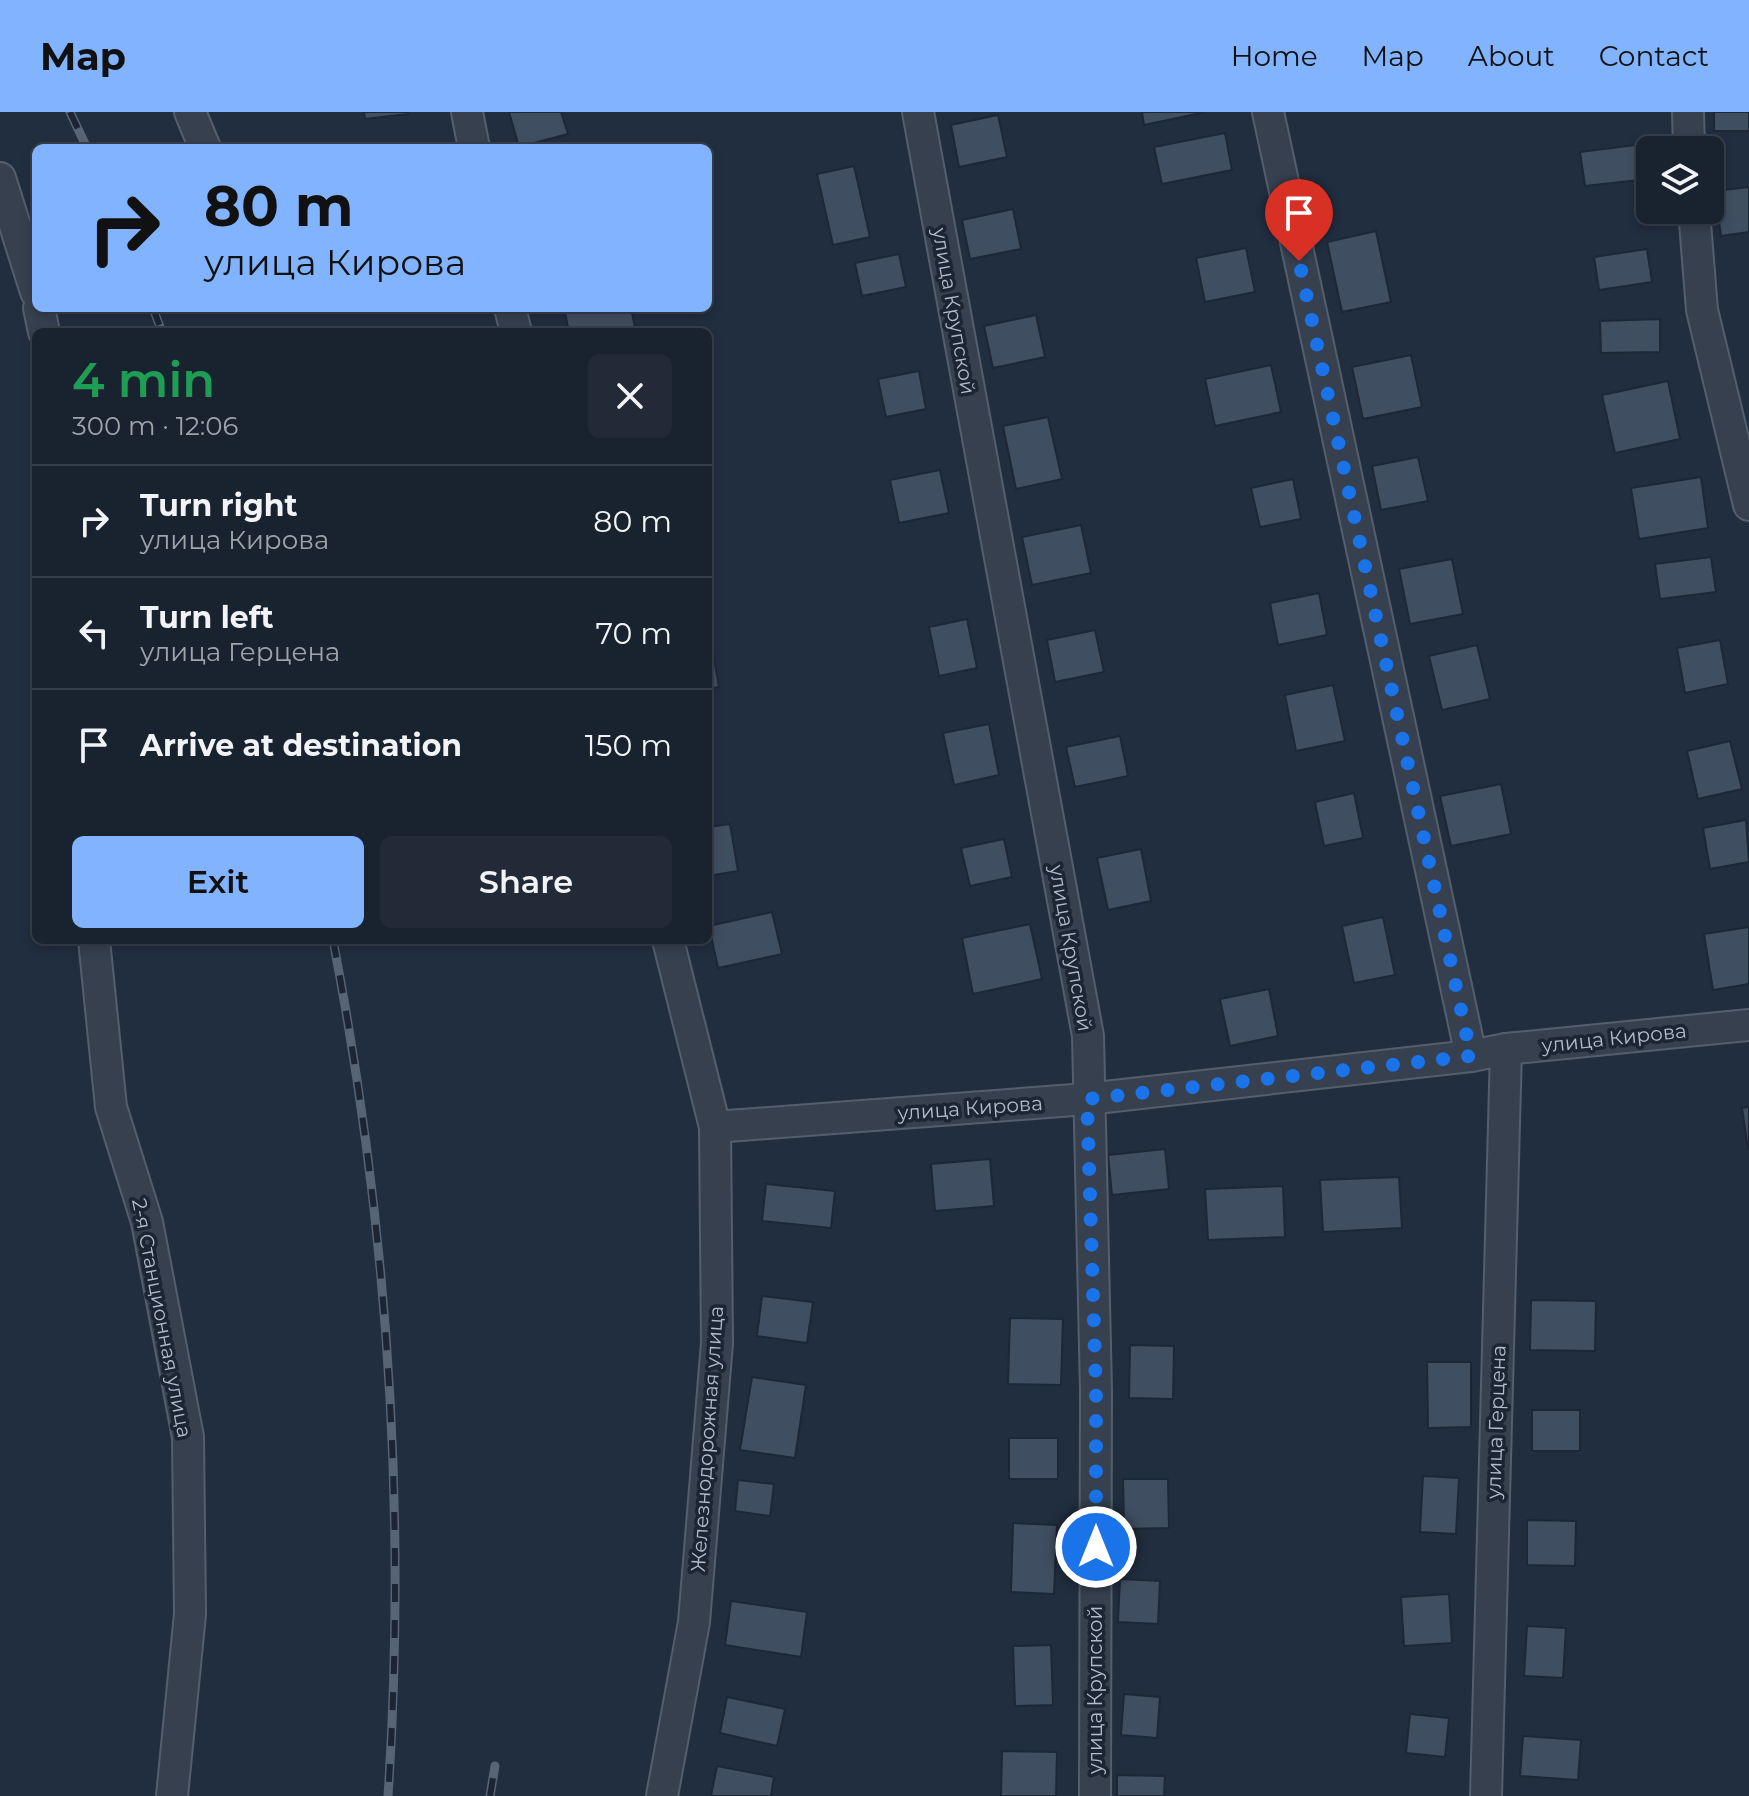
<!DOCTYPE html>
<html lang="en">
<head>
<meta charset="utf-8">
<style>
  :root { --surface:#19222f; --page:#222a37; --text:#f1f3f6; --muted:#9fa4aa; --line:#373f4b; --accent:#81b3ff }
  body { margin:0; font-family:Montserrat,sans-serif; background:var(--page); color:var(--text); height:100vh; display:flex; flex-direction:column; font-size:30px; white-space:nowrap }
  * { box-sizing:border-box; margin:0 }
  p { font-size:26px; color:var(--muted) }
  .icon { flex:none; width:44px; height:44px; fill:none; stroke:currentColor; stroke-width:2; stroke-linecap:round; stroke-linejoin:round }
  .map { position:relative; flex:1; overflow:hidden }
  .panel { position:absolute; left:32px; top:216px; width:680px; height:616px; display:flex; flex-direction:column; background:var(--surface); border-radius:12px; box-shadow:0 4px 12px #0003,0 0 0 2px var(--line) }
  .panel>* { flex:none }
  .guide { position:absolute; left:32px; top:32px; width:680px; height:168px; border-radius:12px; box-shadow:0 4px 12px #0003,0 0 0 2px var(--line); background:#81b3ff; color:#111; overflow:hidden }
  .tools { position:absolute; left:1636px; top:24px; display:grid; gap:16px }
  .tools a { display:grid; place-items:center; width:88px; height:88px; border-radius:12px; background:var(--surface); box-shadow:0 4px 12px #0003,0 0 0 2px var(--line); font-size:40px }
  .pin { position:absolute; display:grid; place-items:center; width:68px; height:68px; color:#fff; margin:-82px -34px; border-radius:50% 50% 50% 0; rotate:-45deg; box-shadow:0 0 8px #0007 }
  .pin .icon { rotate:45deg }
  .me { position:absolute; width:88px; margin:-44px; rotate:0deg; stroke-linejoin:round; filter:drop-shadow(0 0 6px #0008) }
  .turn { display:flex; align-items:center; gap:28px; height:168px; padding:0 40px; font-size:36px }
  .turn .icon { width:104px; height:104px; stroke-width:2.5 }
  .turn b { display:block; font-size:56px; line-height:68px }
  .round { display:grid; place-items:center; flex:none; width:84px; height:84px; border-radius:12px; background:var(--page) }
  .headline { display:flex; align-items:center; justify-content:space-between; height:136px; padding:0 40px }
  h1 { font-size:48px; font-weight:600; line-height:60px; color:#1e9e55 }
  .primary-button { display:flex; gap:16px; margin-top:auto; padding:16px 40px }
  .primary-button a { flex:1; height:92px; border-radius:12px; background:var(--accent); color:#111; font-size:32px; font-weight:600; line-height:92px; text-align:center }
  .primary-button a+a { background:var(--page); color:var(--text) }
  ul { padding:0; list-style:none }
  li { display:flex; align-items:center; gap:24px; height:112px; padding:0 40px; border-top:2px solid var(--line) }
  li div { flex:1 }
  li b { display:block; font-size:30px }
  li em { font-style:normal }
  header { display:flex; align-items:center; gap:48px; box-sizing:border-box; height:112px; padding:0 40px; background:var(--accent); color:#111 }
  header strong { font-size:38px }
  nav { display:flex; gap:44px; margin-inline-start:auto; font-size:28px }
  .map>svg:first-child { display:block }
</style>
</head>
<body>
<header>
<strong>Map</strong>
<nav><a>Home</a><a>Map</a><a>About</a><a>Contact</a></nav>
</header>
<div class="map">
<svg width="1749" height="1684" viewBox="0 0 1749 1684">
  <rect width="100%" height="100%" fill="#212e3f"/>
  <g fill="#404e61" stroke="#1d2736" stroke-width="2">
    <polygon points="364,0 408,0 408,2 365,7"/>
    <polygon points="509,0 561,0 568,22 519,35"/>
    <polygon points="1142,0 1206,0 1144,13"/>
    <rect x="1714" y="0" width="35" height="19"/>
    <polygon points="998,3 1007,45 959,55 951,13"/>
    <polygon points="1225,21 1232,58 1162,72 1154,35"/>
    <polygon points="1635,33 1639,68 1585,74 1580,40"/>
    <polygon points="854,54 870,125 833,133 817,62"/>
    <polygon points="1749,75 1749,120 1721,124 1715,79"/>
    <polygon points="1013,97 1021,137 970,147 962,108"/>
    <polygon points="1376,119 1391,190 1342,200 1327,130"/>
    <polygon points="1246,136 1255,180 1205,190 1196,146"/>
    <polygon points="1647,137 1652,170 1599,178 1594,145"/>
    <polygon points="899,142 906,175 862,184 855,151"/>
    <polygon points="564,196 631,196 636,220 569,220"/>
    <polygon points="1036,203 1045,245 993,256 984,214"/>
    <polygon points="1660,207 1660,240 1601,241 1600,209"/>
    <polygon points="1411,243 1422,295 1363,307 1352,255"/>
    <polygon points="1271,253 1281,300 1215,314 1205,267"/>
    <polygon points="919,259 926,297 886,305 878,267"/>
    <polygon points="1668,269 1680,327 1615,341 1602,283"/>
    <polygon points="1048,305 1062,367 1016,377 1003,314"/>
    <polygon points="1418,345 1428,389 1381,398 1372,354"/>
    <polygon points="940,358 949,401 899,411 890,368"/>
    <polygon points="1701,365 1708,416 1639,427 1631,376"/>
    <polygon points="1293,367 1301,407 1260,415 1251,376"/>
    <polygon points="1081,413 1091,461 1032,473 1022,425"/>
    <polygon points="1711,445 1716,480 1660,487 1655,452"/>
    <polygon points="1452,447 1463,502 1410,512 1399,457"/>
    <polygon points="1319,481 1327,523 1278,533 1270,491"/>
    <polygon points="967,507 977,556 939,564 929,515"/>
    <polygon points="1095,518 1104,560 1055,570 1047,528"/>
    <polygon points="1720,528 1728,572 1685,581 1677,536"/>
    <polygon points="711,529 719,575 708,577 708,530"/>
    <polygon points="1477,533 1490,587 1442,598 1429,544"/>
    <polygon points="1333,573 1345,629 1296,639 1285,583"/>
    <polygon points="989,612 999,663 954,673 943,621"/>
    <polygon points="1120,624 1128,664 1075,675 1066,635"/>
    <polygon points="1730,629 1742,677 1698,687 1687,639"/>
    <polygon points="1501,672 1511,722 1451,734 1440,684"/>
    <polygon points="1354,681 1363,726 1324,734 1315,690"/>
    <polygon points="1746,708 1749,750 1710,757 1703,716"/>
    <polygon points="730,712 738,759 708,764 708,715"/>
    <polygon points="1004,727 1012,765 970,774 961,736"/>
    <polygon points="1141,737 1151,789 1108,798 1097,746"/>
    <polygon points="772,800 782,842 718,856 709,814"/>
    <polygon points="1383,805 1395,863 1354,871 1342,814"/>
    <polygon points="1030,812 1042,867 973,882 962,826"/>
    <polygon points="1749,815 1749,872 1713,878 1704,822"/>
    <polygon points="1269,877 1278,924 1230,934 1220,887"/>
    <polygon points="1749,995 1749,1037 1748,1037 1742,996"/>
    <polygon points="1165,1037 1169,1077 1112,1083 1108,1043"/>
    <polygon points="990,1047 994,1094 935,1099 931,1052"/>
    <polygon points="1399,1065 1402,1116 1323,1120 1320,1068"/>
    <polygon points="766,1072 835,1079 831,1116 762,1109"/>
    <polygon points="1283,1074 1285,1125 1208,1128 1205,1077"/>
    <polygon points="762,1184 813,1190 807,1231 757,1224"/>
    <polygon points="1531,1188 1596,1189 1595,1239 1530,1238"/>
    <polygon points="1010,1206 1063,1207 1061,1273 1008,1272"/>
    <polygon points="1130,1233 1174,1234 1173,1287 1129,1286"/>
    <polygon points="1427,1250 1471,1250 1471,1315 1428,1316"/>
    <polygon points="752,1265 806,1273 795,1346 740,1338"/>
    <rect x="1532" y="1298" width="48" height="41"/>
    <rect x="1009" y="1326" width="49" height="41"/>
    <polygon points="1423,1364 1459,1366 1456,1422 1420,1420"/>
    <polygon points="1123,1367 1168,1367 1169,1416 1124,1417"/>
    <polygon points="738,1368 774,1372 770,1404 735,1399"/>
    <polygon points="1527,1408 1576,1409 1575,1454 1527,1453"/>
    <polygon points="1013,1411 1057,1413 1054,1482 1011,1480"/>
    <polygon points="1120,1467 1160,1469 1158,1512 1118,1510"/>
    <polygon points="1449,1482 1452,1531 1404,1534 1401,1485"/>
    <polygon points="731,1489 807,1500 801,1545 725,1533"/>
    <polygon points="1527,1514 1566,1516 1563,1566 1524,1564"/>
    <polygon points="1051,1533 1053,1593 1015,1594 1013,1534"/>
    <polygon points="1124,1582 1160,1585 1157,1626 1121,1623"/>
    <polygon points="727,1585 785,1597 777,1634 720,1621"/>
    <polygon points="1410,1602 1449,1606 1445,1645 1406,1641"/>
    <polygon points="1523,1624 1581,1628 1578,1668 1520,1664"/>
    <polygon points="1002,1639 1057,1640 1056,1684 1001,1684"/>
    <polygon points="717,1654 774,1665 771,1684 711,1684"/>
    <polygon points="1117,1663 1165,1664 1164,1684 1117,1684"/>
  </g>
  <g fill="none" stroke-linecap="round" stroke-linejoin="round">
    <g stroke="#545e6d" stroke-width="34">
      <g id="street">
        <polyline points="190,0 205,36"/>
        <polyline points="467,0 474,36"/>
        <polyline points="918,0 1088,924 1096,1279 1095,1684"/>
        <polyline points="1268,0 1471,944"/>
        <polyline points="1688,0 1689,38"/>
        <polyline points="0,66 36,180"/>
        <polyline points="1694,98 1702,198 1749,393"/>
        <polyline points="39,196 44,220"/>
        <polyline points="510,196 516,220"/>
        <polyline points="94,828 111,995 147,1110 188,1325 190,1502 172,1684"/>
        <polyline points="715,1015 1087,987 1471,944 1506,937 1749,913"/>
        <polyline points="662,1684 694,1510 717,1231 715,1015 668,828"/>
        <polyline points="1486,1684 1506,937"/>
      </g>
    </g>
    <use href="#street" stroke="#36404f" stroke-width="30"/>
    <g stroke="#576476" stroke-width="9">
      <g id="rail">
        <polyline points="70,0 87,36"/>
        <polyline points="153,196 162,220"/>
        <path d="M333,828C387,1109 407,1398 388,1684"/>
        <polyline points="490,1684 495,1654"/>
      </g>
    </g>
    <use href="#rail" stroke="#1b2534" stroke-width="6" stroke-dasharray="18" stroke-linecap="butt"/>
  </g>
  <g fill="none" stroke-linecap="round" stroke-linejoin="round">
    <polyline stroke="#1a73e8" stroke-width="14" stroke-dasharray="0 25.2" points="1096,1435 1096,1279 1087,987 1471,944 1299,149"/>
  </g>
  <g text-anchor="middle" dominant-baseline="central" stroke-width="7" stroke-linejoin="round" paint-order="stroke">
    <g font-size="20" fill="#b1bbca" stroke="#1b2534">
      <text transform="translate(954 199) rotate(80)">улица Крупской</text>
      <text transform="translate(1071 836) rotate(80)">улица Крупской</text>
      <text transform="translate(1614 926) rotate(-6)">улица Кирова</text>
      <text transform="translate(970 996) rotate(-4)">улица Кирова</text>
      <text transform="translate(162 1206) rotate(79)">2-я Станционная улица</text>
      <text transform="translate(1496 1310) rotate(-88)">улица Герцена</text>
      <text transform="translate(707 1327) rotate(-86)">Железнодорожная улица</text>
      <text transform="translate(1095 1578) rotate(-90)">улица Крупской</text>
    </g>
  </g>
</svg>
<div class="tools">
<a><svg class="icon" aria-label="layers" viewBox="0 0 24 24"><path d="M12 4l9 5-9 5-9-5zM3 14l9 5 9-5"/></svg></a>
</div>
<div class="pin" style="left:1299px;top:149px;background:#d93025"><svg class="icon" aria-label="arrive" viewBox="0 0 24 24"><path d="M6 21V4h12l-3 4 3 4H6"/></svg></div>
<svg class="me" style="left:1096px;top:1435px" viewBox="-20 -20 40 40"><circle r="17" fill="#1a73e8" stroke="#fff" stroke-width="3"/><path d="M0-11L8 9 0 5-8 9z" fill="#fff"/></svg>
<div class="guide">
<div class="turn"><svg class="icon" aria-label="right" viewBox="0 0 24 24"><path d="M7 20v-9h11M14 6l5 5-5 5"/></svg><div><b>80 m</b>улица Кирова</div></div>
</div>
<section class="panel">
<div class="headline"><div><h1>4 min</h1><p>300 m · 12:06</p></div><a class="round"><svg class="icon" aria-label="close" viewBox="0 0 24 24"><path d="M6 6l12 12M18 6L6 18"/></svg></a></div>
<ul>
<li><svg class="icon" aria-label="right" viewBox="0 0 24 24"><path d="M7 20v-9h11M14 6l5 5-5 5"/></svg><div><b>Turn right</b><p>улица Кирова</p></div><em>80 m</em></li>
<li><svg class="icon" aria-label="left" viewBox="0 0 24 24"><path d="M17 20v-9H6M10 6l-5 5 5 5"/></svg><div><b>Turn left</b><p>улица Герцена</p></div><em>70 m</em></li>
<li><svg class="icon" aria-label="arrive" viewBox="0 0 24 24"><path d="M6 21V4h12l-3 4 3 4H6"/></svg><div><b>Arrive at destination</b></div><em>150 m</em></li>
</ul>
<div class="primary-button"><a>Exit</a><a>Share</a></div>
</section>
</div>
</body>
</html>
